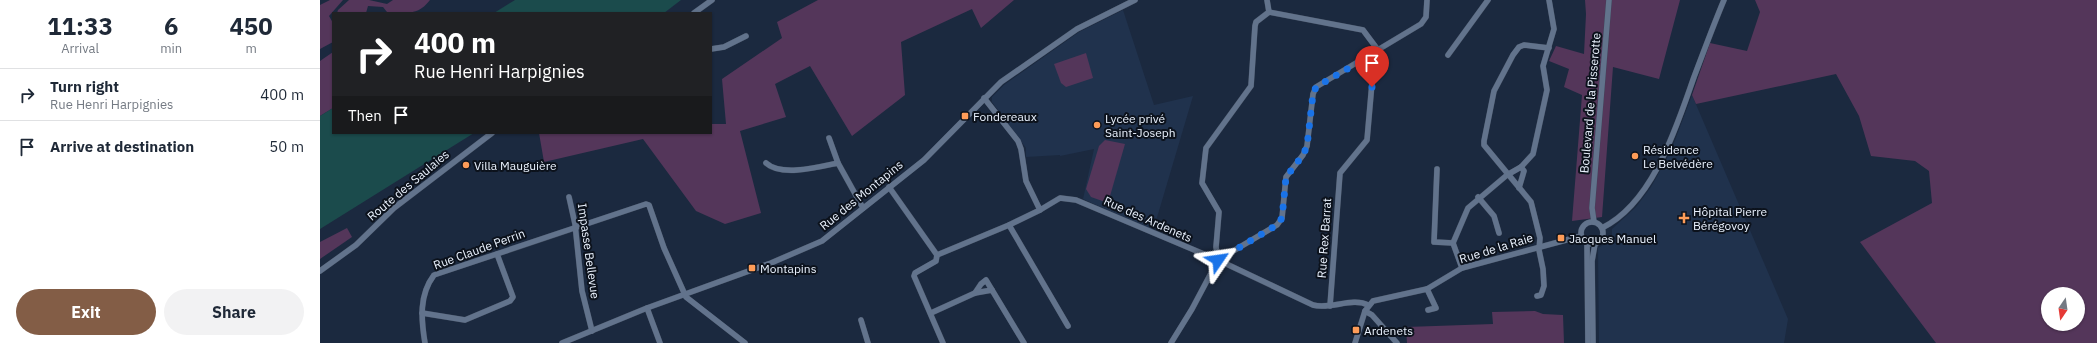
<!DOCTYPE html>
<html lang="en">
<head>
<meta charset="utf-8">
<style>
  :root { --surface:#fff; --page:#f2f2f3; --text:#1f2937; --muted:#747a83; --line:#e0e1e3; --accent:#835d46 }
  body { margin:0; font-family:"IBM Plex Sans",sans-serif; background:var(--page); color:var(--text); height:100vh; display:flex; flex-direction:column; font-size:15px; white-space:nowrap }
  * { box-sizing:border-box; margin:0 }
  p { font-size:13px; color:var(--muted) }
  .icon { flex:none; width:22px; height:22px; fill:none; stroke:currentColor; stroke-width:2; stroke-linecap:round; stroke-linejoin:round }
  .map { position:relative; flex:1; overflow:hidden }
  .panel { display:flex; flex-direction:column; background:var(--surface); width:320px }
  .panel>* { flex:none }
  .top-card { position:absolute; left:12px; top:12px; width:380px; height:122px; border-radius:0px; box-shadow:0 1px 3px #0004; background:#202124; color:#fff; overflow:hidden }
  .needle { width:26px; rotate:193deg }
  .controls { position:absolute; left:1721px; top:287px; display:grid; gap:8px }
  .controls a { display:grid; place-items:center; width:44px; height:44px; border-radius:50%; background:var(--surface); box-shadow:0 1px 3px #0004; font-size:20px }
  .pin { position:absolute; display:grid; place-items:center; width:34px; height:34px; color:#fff; margin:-41px -17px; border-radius:50% 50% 50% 0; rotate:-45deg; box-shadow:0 0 4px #0007 }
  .pin .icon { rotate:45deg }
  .me { position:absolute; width:44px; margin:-22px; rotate:58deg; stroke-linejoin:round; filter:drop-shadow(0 0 3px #0008) }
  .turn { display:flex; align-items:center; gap:14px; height:84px; padding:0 16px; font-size:18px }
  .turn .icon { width:52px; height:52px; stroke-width:2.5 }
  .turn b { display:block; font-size:28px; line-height:34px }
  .then { display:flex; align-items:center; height:38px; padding:0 16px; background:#0003; gap:8px; font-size:15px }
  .eta { display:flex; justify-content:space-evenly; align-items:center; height:68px; text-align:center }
  .eta b { font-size:24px; font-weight:800; line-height:28px }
  .primary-button { display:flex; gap:8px; margin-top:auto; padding:8px 16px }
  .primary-button a { flex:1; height:46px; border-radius:24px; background:var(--accent); color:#fff; font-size:16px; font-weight:800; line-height:46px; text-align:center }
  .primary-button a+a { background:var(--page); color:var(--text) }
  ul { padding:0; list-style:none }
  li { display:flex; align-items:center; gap:12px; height:52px; padding:0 16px; border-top:1px solid var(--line) }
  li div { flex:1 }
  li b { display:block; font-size:15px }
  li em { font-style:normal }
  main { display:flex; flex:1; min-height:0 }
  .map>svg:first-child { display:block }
</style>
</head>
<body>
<main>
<section class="panel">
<div class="eta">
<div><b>11:33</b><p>Arrival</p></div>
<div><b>6</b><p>min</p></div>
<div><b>450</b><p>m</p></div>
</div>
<ul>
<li><svg class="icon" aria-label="right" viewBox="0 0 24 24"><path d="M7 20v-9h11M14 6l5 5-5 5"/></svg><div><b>Turn right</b><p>Rue Henri Harpignies</p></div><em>400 m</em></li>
<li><svg class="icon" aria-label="arrive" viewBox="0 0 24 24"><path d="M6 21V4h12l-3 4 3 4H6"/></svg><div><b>Arrive at destination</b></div><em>50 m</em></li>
</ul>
<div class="primary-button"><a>Exit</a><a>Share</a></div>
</section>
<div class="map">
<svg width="1777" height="343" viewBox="0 0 1777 343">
  <rect width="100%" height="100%" fill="#1b293f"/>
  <g fill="#20324d">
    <polygon points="803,10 834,105 873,96 833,231 763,199 774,149 740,156 740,155 706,157 706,148 672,102 672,97 684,85 759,32"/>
    <polygon points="1372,95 1468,319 1464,343 1279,343 1278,248 1292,240 1292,229 1316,207 1331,187 1351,151"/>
  </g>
  <g fill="#54365a" fill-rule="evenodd">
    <polygon points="10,0 23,0 9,16 13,23 13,42 0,49 0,5"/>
    <path d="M29,0H49L67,4L73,0H110C96,18 86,11 67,12L63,7L48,6L46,13H17L18,10Z"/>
    <polygon points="498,0 694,0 661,28 652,9 581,42 585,95 532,136 490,66 455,84 466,117 420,131 441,213 405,224 376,211 323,139 224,162 219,133 391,133 391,124 406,124 402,79 462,38 457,22"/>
    <polygon points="1265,0 1360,0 1339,79 1293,67 1282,217 1252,221 1262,95 1244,87 1249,69 1229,61 1236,46 1264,54 1266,14"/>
    <path d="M1435,0H1777V343H1616L1540,242L1612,203L1609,171L1595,161L1551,156L1539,116L1516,74L1376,104L1372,95L1390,43L1427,51L1440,12ZM1728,294H1758V324H1728Z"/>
    <polygon points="13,52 13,108 0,116 0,61"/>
    <polygon points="766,53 773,78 746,87 741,83 734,64"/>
    <polygon points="785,140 805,144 788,203 771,197 766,189 779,146"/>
    <polygon points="27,228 32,237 0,259 0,242"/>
    <polygon points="1215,311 1223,314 1243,315 1244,343 1087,343 1086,327 1173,324 1172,312"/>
  </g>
  <g fill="#1b4b4c">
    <polygon points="195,0 361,0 344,13 174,13"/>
    <polygon points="13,108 13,133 154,133 0,229 0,116"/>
  </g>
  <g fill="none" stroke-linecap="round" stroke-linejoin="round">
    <g stroke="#3c4759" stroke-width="6">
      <g id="minor">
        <polyline points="947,0 949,12"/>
        <polyline points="949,12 1043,30 1058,50"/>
        <polyline points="374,13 392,0"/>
        <polyline points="391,49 404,47 426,36"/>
        <polyline points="1128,55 1168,0"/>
        <path d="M664,98L698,141L701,149L706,181L720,210L740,198L756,200L898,260L993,305C1010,310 1032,297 1048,305"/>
        <polyline points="509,138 518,163 543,208"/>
        <path d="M446,163C461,177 499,167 518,163"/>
        <polyline points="1117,169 1114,242 1133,243"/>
        <polyline points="569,187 617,255 689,225 720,210"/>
        <polyline points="1199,188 1204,171 1201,167"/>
        <polyline points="249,197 255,224 262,291 272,331"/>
        <polyline points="1158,197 1174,216 1179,233"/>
        <circle cx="1272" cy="233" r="11"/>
        <polyline points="1274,222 1272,208 1289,0"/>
        <polyline points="689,225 748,326"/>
        <path d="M1282,228C1333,203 1356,128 1374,77C1384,51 1393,26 1404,0"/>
        <polyline points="1267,243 1268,343"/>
        <polyline points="617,255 616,261 595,273 594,276 623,343"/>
        <polyline points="898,260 896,247 899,212 882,183 886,148 931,86 935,26 936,22 949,12"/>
        <polyline points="1142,268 1133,243 1148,208 1187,175 1201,167 1213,154 1227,90 1223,66 1234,29 1229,0"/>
        <polyline points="0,271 36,245 74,208 172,133"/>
        <polyline points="1107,289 1116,308 1108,310"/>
        <polyline points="655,293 661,284 666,280 672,290"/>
        <polyline points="1217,296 1221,295 1224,286 1223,269 1219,250 1220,238 1211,202 1164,145 1164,141 1174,91 1193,55 1199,47 1204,45 1229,48"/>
        <polyline points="1010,306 1020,173 1047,140 1054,60 1053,54"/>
        <polyline points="327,308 340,343"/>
        <polyline points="1045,311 1052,315 1077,343"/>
        <polyline points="102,313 145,320 190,301 193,297 177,254"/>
        <polyline points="611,313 655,293 672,290 704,343"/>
        <polyline points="541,320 548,343"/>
        <path d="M105,343C101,319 99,295 114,275L326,204L329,205L344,248L366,297L425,343"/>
        <polyline points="242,343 327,308 451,263 502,241 604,160 681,82 757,29 815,0"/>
        <polyline points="851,343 872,309 898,260 957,225 962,218 966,177 983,155 987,146 993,94 996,87 1101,24 1106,17 1107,0"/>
        <polyline points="1035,343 1045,311 1053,301 1107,289 1142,268 1261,236"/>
        <polyline points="1273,343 1272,261 1275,244"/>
      </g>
    </g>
    <use href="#minor" stroke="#62738c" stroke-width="5.5"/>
  </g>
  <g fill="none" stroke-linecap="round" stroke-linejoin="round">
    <polyline stroke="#1a73e8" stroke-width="7" stroke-dasharray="0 12.6" points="898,260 957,225 962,218 966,177 983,155 987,146 993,94 996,87 1053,54 1054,60 1052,87"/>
  </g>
  <g fill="#fe9c58" stroke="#0c121c" stroke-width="1.5">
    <rect x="641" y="112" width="8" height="8" rx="2"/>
    <circle cx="777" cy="125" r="4"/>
    <circle cx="1315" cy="156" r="4"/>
    <circle cx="146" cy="165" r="4"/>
    <path d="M1362 212h4v4h4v4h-4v4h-4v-4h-4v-4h4z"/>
    <rect x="1237" y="234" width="8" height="8" rx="2"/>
    <rect x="428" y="264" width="8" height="8" rx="2"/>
    <rect x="1032" y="326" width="8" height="8" rx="2"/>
  </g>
  <g text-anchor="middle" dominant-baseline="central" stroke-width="4" stroke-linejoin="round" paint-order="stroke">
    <g font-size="12" fill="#eaf2fe" stroke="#0c121c">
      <text transform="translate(1270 103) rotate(-85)">Boulevard de la Pisserotte</text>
      <text transform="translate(88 185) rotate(-40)">Route des Saulaies</text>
      <text transform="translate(541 195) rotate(-39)">Rue des Montapins</text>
      <text transform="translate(828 219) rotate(24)">Rue des Ardenets</text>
      <text transform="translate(1004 238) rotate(-86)">Rue Rex Barrat</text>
      <text transform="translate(1176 248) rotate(-17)">Rue de la Raie</text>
      <text transform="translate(159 249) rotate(-20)">Rue Claude Perrin</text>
      <text transform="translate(269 251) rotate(82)">Impasse Bellevue</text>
    </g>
    <g font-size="12" fill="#eaf2fe" stroke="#0c121c" text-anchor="start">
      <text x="653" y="116">Fondereaux</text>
      <text x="785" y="118">Lycée privé<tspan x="785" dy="14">Saint-Joseph</tspan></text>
      <text x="1323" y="149">Résidence<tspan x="1323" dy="14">Le Belvédère</tspan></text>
      <text x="154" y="165">Villa Mauguière</text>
      <text x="1373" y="211">Hôpital Pierre<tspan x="1373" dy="14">Bérégovoy</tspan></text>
      <text x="1249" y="238">Jacques Manuel</text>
      <text x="440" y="268">Montapins</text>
      <text x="1044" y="330">Ardenets</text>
    </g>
  </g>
</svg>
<div class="controls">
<a><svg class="needle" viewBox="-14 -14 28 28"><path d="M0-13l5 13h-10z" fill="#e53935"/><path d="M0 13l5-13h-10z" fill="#747a83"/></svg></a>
</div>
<div class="pin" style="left:1052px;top:87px;background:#d93025"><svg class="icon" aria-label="arrive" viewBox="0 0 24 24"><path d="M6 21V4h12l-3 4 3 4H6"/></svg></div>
<svg class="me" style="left:898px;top:260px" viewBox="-20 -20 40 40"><path d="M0-17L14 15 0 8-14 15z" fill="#1a73e8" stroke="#fff" stroke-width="4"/></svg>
<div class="top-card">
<div class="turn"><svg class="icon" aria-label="right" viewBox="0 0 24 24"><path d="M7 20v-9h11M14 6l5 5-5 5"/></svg><div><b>400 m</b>Rue Henri Harpignies</div></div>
<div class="then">Then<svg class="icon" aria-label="arrive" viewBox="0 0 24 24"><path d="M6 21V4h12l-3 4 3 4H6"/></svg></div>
</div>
</div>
</main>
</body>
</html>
